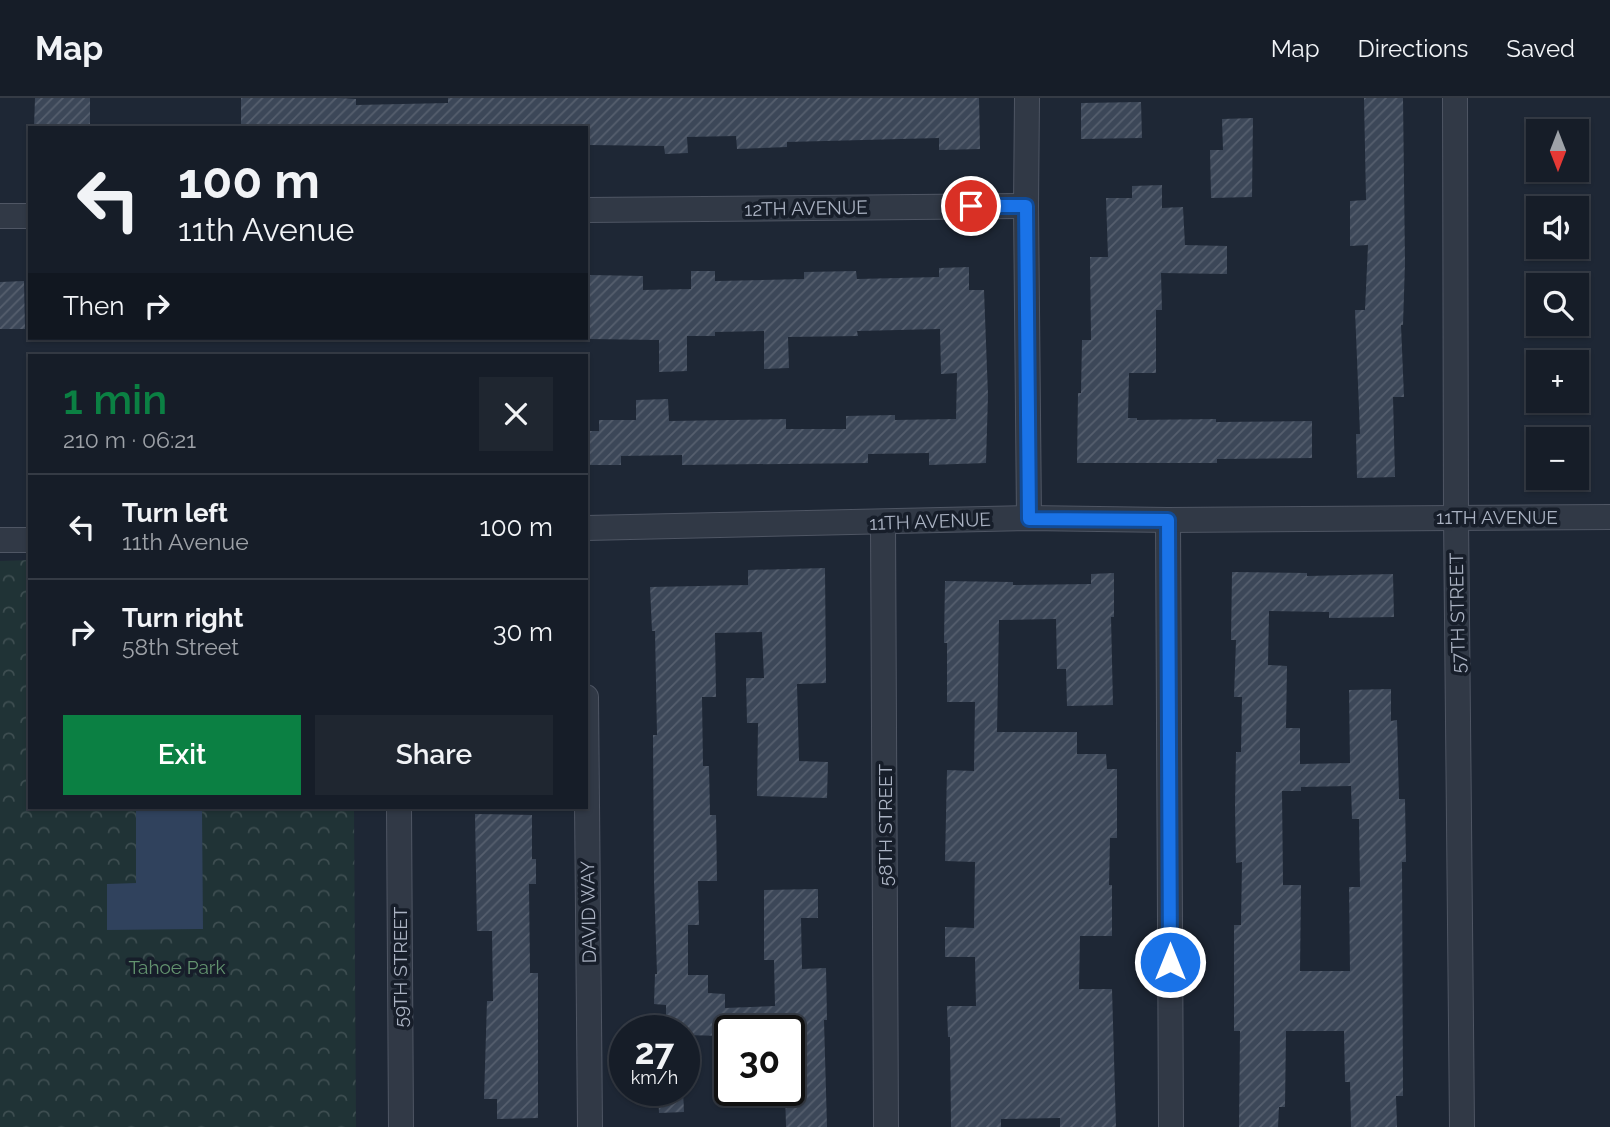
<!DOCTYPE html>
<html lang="en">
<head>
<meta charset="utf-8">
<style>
  :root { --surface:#161d28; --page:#1f2630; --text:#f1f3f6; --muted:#9ea2a8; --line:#353b45; --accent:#0b8043 }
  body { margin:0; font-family:Raleway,sans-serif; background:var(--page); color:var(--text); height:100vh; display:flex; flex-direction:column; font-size:26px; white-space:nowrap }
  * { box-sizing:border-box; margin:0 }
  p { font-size:23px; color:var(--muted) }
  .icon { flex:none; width:38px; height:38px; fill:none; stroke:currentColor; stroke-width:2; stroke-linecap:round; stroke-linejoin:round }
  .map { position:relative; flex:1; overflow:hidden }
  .sheet { position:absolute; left:28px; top:256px; width:560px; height:455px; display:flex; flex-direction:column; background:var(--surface); border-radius:0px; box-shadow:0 2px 5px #0004,0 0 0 2px var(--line) }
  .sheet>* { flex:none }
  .banner { position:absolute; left:28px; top:28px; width:560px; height:214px; border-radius:0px; box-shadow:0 2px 5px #0004,0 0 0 2px var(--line); background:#161d28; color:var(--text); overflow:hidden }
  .needle { width:46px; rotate:180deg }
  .buttons { position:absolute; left:1526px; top:21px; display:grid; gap:14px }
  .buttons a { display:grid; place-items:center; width:63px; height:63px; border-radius:0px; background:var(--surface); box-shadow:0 2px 5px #0004,0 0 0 2px var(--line); font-size:35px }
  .speed { position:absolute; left:609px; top:917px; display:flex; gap:14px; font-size:35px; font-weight:700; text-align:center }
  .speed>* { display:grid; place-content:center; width:91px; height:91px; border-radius:50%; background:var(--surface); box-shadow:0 2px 5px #0004,0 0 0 2px var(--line); line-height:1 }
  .speed small { font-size:18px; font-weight:400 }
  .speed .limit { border:4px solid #111; border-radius:10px; background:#fff; color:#111 }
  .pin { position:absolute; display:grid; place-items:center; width:60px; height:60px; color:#fff; margin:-30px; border:4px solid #fff; border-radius:50%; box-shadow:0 2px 7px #0007 }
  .me { position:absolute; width:77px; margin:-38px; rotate:0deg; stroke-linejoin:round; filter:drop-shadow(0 0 5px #0008) }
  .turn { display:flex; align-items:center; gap:24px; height:147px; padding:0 35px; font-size:32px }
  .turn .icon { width:91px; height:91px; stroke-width:2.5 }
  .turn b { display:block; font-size:49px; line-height:60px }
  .then { display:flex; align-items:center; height:66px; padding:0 35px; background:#0003; gap:14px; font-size:26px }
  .round { display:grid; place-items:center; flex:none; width:74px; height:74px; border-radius:0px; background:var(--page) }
  .headline { display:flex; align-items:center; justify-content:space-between; height:119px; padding:0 35px }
  h1 { font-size:42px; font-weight:600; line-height:52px; color:var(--accent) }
  .primary-button { display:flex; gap:14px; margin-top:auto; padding:14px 35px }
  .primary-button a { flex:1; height:80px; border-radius:0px; background:var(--accent); color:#fff; font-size:28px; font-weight:600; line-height:80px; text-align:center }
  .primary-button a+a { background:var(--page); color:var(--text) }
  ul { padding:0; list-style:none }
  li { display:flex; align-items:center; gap:21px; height:105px; padding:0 35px; border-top:2px solid var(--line) }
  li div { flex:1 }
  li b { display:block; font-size:26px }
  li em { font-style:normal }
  header { display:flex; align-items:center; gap:42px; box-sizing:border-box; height:98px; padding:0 35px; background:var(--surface); border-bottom:2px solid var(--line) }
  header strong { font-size:33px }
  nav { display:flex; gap:38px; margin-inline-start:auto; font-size:24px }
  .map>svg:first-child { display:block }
</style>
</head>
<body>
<header>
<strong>Map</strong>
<nav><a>Map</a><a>Directions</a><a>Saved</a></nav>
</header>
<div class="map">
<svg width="1610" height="1029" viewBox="0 0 1610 1029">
  <defs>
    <pattern id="park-crowns" width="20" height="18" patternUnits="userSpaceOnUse" patternTransform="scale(1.75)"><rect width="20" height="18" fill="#203336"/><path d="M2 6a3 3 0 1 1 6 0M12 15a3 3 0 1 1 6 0" fill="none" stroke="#3e4e51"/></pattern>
    <pattern id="building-hatch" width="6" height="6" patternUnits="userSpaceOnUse" patternTransform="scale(1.75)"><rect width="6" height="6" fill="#3c4758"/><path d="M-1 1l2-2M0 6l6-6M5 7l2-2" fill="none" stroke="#565f6e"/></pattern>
  </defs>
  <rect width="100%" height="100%" fill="#1e2735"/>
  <polygon fill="url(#park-crowns)" points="30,462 30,709 354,709 356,1029 0,1029 0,463"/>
  <polygon fill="#30425d" points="136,709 202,709 203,831 107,832 107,786 136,785"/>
  <g fill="url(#building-hatch)" fill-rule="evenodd">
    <polygon points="35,0 90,0 90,30 34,30"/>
    <polygon points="241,0 340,0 356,1 356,7 448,5 448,0 979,0 980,51 939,52 939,40 787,44 787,49 737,51 736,38 687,39 688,55 665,56 664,48 590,47 590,30 241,30"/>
    <polygon points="1364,0 1403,0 1405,165 1403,227 1401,227 1404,299 1393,299 1395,379 1357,380 1356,336 1360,336 1355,212 1365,212 1368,147 1350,148 1350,103 1366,102"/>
    <polygon points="1141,4 1142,40 1081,41 1081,5"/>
    <polygon points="1253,20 1252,99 1211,100 1210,52 1223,52 1222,21"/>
    <polygon points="1162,87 1162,110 1183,109 1185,147 1227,148 1227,176 1161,175 1162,212 1156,212 1156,275 1129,275 1128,320 1137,320 1137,322 1216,321 1216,324 1312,323 1312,360 1217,361 1217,365 1077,365 1078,295 1081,295 1082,242 1091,242 1090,159 1108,159 1106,100 1132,100 1132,88"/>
    <polygon points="969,169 969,192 984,192 988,297 986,365 929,367 929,355 868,356 868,365 682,367 682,357 621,358 621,367 586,367 586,333 599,333 599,322 636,322 636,302 668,301 669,323 786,321 786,331 846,331 846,318 895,317 895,322 956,321 957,275 941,276 940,231 857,233 858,238 788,239 789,270 764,271 764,233 715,234 715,238 687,238 687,273 659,274 659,242 589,241 590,177 643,178 643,192 691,191 691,173 715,173 715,183 804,181 804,174 856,173 857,181 939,179 939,170"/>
    <polygon points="24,183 25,231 0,231 0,184"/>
    <polygon points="825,470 826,585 797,586 799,663 828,664 827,700 757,698 758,625 747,625 746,580 764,580 762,534 715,535 716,599 702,599 703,668 709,668 710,717 716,717 717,783 698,783 699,827 688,827 688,877 708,877 708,895 725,896 725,910 775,908 774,862 764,862 764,792 818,791 818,820 801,820 802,871 826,870 827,922 824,922 827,1029 786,1029 785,992 789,992 789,933 725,933 725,938 684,937 684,933 666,933 666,907 654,906 655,876 657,876 654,783 653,637 657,637 655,533 652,533 650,489 748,487 748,472"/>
    <path d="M1232,474L1307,475V478L1393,476L1394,519L1329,520V514L1269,513L1268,567L1287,568L1286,630H1300V666L1350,665L1349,592L1391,591V623L1397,622L1399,701H1405L1406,764H1402L1403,998H1396L1397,1029H1351L1350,984H1345L1344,933H1286L1285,1009H1279L1278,1029H1239L1240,933H1234V827H1241L1242,764L1236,765L1235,708L1236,654H1241L1242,599H1234L1236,542H1231ZM1351,688L1352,721H1359L1360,789H1349L1350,873H1300L1301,787H1283L1282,693H1301V689Z"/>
    <polygon points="1114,475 1114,519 1111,519 1113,607 1067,608 1066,571 1057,571 1056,521 999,522 997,634 1077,634 1077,656 1106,656 1107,671 1117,671 1117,740 1110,740 1109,787 1112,787 1112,838 1080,838 1079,891 1112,891 1116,1029 1060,1029 1060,1020 1001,1021 1001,1029 951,1029 950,939 948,939 947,908 976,908 975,859 945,859 945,829 974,830 975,764 945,763 947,672 974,673 975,604 947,604 947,545 944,545 945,483 1013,484 1013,487 1091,486 1091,476"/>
    <polygon points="475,716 532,717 532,761 536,761 536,786 529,786 530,875 538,875 538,1020 497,1021 497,1001 484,1001 487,903 493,903 492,833 477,833"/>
    <polygon points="658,992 683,992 684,1014 659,1015"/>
  </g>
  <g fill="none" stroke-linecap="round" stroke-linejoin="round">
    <g stroke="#4f5664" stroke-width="26">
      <g id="minor">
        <polyline points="1027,0 1026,108 1029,420"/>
        <polyline points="1455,0 1456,419 1462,1029"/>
        <polyline points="586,112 1026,108"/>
        <polyline points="0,118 30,118"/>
        <polyline points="1168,422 1171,1029"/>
        <polyline points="883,425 886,1029"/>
        <polyline points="586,430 1029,420 1168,422 1610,419"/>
        <polyline points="0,442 30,442"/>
        <polyline points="586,599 590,1029"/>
        <polyline points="399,709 401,1029"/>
      </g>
    </g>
    <use href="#minor" stroke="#313946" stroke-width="24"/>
  </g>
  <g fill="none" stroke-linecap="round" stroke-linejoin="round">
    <g stroke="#114b97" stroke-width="18">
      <polyline id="route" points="971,108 1026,108 1029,421 1168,422 1170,864"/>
    </g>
    <use href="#route" stroke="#1a73e8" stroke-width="12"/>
  </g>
  <g text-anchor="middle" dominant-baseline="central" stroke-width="7" stroke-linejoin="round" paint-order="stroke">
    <g font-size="19" fill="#abb3c3" stroke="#171e2a">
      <text transform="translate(806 110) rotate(-1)">12TH AVENUE</text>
      <text x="1497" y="419">11TH AVENUE</text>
      <text transform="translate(930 423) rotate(-2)">11TH AVENUE</text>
      <text transform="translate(1457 515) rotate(-91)">57TH STREET</text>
      <text transform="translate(885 727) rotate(-90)">58TH STREET</text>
      <text transform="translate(588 814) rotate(-91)">DAVID WAY</text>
      <text transform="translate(400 869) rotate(-90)">59TH STREET</text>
    </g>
    <g font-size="19" fill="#63936f" stroke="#171e2a">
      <text x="177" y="869">Tahoe Park</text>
    </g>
  </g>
</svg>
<div class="buttons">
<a><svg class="needle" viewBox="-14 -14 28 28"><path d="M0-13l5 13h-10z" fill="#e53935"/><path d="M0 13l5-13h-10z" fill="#9ea2a8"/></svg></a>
<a><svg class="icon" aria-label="sound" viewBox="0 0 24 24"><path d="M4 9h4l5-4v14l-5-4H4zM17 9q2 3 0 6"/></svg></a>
<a><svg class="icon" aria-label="search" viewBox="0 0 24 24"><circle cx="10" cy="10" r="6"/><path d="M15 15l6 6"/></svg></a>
<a>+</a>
<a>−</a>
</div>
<div class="speed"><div>27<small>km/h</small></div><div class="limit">30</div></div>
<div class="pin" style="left:971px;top:108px;background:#d93025"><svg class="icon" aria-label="arrive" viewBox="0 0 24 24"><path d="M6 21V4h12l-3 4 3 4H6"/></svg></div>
<svg class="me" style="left:1170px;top:864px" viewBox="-20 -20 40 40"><circle r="17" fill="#1a73e8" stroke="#fff" stroke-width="3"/><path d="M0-11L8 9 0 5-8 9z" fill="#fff"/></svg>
<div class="banner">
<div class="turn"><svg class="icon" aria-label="left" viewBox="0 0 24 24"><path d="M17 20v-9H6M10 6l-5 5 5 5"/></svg><div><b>100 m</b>11th Avenue</div></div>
<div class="then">Then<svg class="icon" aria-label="right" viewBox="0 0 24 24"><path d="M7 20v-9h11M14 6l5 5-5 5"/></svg></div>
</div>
<section class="sheet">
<div class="headline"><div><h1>1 min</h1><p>210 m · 06:21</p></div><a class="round"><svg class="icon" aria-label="close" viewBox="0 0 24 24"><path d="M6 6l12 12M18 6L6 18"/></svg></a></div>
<ul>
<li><svg class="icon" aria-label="left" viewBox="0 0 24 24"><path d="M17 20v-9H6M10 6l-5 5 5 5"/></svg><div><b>Turn left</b><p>11th Avenue</p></div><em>100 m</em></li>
<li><svg class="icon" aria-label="right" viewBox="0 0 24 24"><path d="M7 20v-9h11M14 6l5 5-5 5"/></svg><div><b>Turn right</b><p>58th Street</p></div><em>30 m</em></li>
</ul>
<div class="primary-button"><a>Exit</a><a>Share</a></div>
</section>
</div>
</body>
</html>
